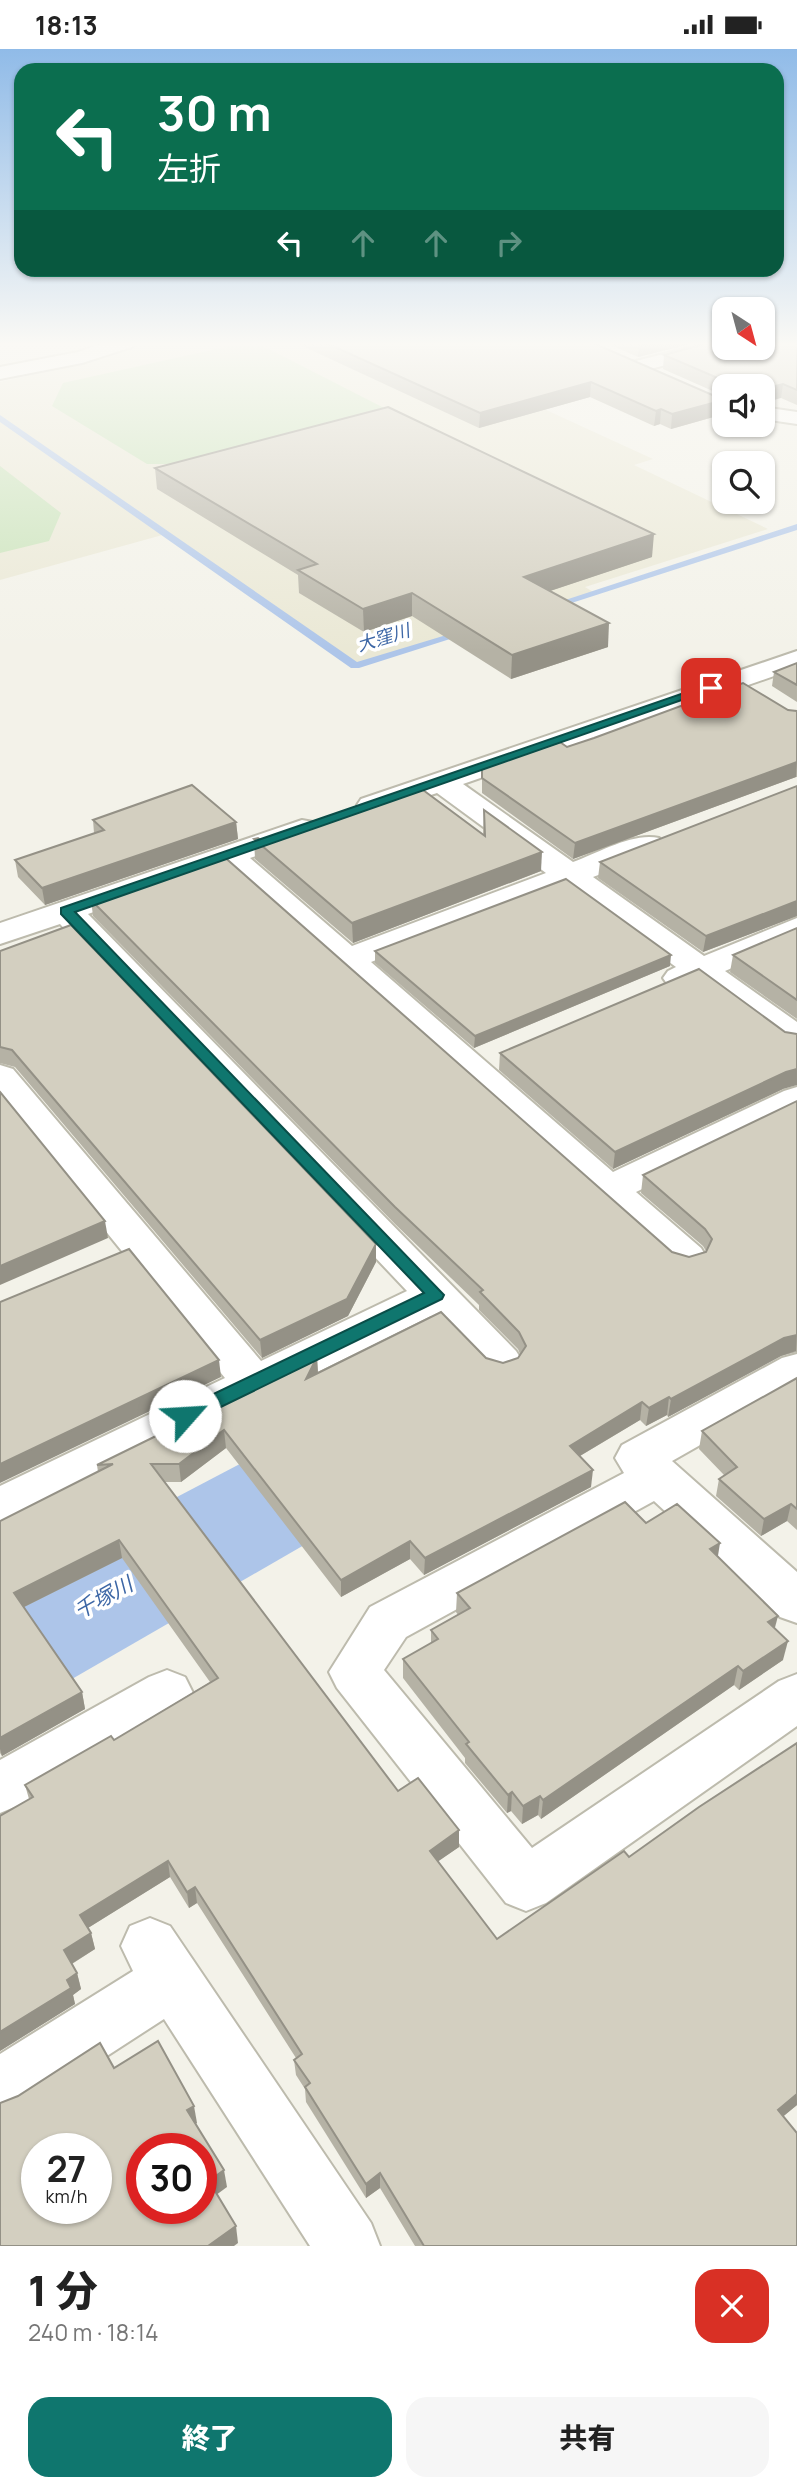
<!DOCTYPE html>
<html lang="ja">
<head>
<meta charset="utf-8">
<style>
  :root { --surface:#fff; --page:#f6f6f6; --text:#222; --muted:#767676; --accent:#0f766e }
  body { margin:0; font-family:Manrope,"Noto Sans JP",sans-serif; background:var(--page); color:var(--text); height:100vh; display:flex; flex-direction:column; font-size:26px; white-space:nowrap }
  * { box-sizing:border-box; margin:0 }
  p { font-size:23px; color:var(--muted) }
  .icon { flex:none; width:38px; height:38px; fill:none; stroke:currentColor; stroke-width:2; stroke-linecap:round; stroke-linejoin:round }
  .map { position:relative; height:2197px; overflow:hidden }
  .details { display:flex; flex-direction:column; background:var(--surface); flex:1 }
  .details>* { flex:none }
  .banner { position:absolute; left:14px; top:14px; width:770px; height:214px; border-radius:21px; box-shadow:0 2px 5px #0004; background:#0b6e4f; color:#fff; overflow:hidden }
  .needle { width:46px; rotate:144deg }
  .controls { position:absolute; left:712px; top:248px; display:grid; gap:14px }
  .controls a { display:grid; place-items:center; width:63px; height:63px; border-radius:14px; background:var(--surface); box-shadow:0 2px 5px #0004; font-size:35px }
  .speed { position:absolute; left:21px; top:2084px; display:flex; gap:14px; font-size:35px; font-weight:700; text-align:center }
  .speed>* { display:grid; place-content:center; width:91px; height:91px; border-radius:50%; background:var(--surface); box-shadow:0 2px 5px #0004; line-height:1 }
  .speed small { font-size:18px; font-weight:400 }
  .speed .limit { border:10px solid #d22; background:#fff; color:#111 }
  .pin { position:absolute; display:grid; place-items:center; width:60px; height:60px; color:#fff; margin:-30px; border-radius:14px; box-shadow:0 4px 10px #0006 }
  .me { position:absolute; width:77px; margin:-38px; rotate:64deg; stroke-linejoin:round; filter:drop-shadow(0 0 5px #0008) }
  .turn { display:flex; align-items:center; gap:24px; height:147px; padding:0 28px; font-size:32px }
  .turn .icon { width:91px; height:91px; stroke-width:2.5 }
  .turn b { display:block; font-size:49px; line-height:60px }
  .lanes { display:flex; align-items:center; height:66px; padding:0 28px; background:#0003; justify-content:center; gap:35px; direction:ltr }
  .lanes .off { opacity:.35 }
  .round { display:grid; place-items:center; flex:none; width:74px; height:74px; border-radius:21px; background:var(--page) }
  .headline { display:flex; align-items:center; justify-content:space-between; height:119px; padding:0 28px }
  h1 { font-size:42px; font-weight:800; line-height:52px }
  .action { display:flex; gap:14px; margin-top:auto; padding:14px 28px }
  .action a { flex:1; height:80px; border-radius:21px; background:var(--accent); color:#fff; font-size:28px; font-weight:800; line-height:80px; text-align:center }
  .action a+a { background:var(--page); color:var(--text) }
  .status { display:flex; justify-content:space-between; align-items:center; height:49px; padding:0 35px; background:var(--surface); direction:ltr }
  .status svg { height:19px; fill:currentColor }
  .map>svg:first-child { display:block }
</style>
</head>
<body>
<div class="status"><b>18:13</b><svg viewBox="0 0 49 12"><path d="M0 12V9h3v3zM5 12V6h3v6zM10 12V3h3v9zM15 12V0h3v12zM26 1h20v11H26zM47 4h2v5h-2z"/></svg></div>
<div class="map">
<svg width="797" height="2197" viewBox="0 0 797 2197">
  <rect width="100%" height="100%" fill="#f3f2e9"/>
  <polygon fill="#eae8d5" points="150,294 400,294 653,410 634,416 768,480 585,538 595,544 355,617 166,485 0,531 0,333 103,310"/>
  <g fill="#c7e2b7">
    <polygon points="243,294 257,294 392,363 185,415 147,415 52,357 63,334"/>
    <polygon points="0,417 61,464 49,492 0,504"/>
  </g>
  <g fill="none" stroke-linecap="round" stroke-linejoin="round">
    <g fill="#adc5e9" fill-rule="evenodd">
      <polygon points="0,366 357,613 463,581 472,583 359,619 351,619 0,373"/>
      <polygon points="797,475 797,481 553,560 544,558"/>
    </g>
    <polygon fill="#adc5e9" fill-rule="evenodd" points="392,1343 434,1357 451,1389 434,1421 46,1645 0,1662 0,1541 350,1357"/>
    <g stroke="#bdbbad" stroke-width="4">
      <g id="minor">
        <polygon points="104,294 134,294 132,298 82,314 0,330 0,318 78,303"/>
        <polygon points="707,294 724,294 724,299 731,299 635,324 628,322 625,318 628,314"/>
        <polygon points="763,358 797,363 797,375 763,370"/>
        <path d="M797,602V619L463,735L573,813C598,804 633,783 659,789L664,796L659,803L593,828L704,907L797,869V891L725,922L797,973V1001L784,998L697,934L680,939L668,936L663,929L668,922L676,918L566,838L371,913L613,1123L784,1042L797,1038V1065L636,1143L701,1199L707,1209L701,1219L686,1223L671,1219L223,818L88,865L516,1302L523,1313L516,1324L501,1329L486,1324L431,1267L17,1471L0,1477V1437L225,1329L0,1052V1016L13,1020L261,1312L407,1242L60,875L0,895V874L302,771L313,773L317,780L313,787L250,809L352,897L546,824L437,744L372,765L361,762L357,756L361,750Z"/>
        <polygon points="797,1305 797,1341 672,1412 797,1523 797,1574 780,1568 654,1452 406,1588 384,1621 532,1799 779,1632 797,1625 797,1677 546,1854 526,1862 506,1854 337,1639 329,1623 370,1558 624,1424 615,1409 622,1396 782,1309"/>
        <polygon points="167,1621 185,1628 193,1644 185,1660 19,1756 0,1764 0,1711 149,1628"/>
        <polygon points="150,1869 170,1877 371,2174 380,2197 310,2197 164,1970 22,2062 0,2071 0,2005 133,1922 121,1897 130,1877"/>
      </g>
    </g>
    <use href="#minor" fill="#fff" fill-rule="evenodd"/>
  </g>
  <g fill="#b5b2a5">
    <polygon points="296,294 593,294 724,351 724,365 671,380 660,375 654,377 590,348 479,379"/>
    <polygon points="606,294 694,294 638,308"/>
    <polygon points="797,294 797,356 781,349 763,338 724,338 724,347 663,320 664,306"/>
    <polygon points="155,419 652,508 550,542 608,598 511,630 412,567 364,583 299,544 298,526 157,440"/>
    <polygon points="797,614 797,653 772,637 774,623"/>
    <polygon points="788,661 797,662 797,728 796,728 573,810 482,744 482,719 567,698"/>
    <polygon points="797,737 797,867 703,903 598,829 600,813"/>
    <polygon points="484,761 541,822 353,894 255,810 254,790 262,792 483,786"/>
    <polygon points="93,771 236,773 238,790 45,856 18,828 15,811 94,784"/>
    <polygon points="91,851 672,1203 689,1208 706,1202 703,1197 641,1144 643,1126 797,1052 797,1303 781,1307 668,1368 667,1366 646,1377 640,1371 580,1407 591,1438 424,1526 410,1510 341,1548 226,1399 181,1433 165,1433 398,1742 459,1781 459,1798 438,1812 497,1890 629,1808 797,1694 797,2056 783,2067 797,2197 415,2197 380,2139 366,2149 306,2053 305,2040 296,2026 294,2011 296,2009 197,1854 189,1859 170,1828 88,1879 91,1884 95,1900 72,1915 77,1924 81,1940 73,1946 75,1955 0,2002 0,1767 29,1750 25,1736 114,1691 210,1633 122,1509 24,1558 82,1643 85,1660 2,1707 0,1704 0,1472 98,1423 97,1416 317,1308 318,1324 486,1309 503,1314 518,1309 520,1305 518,1300 479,1261 479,1256 395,1175 93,867"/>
    <polygon points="797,879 797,970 730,923 733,906"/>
    <polygon points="0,902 376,1213 348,1267 262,1309 15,1018 0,1014"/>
    <polygon points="375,902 670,917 474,999 375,914"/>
    <polygon points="785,983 783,1040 613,1120 499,1021 500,1004"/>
    <polygon points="797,1329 797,1481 787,1472 761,1487 716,1447 719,1430 724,1426 699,1400 702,1382"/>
    <polygon points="646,1474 718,1507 775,1579 783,1611 739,1641 734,1636 541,1770 538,1766 522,1775 511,1762 507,1764 465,1714 465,1709 403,1629 403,1610 431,1594 431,1581 458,1566 456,1563 457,1544"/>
  </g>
  <g fill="#949186">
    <polygon points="639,294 694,294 638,308"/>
    <polygon points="591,333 590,348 479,379 480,364"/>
    <polygon points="783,335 781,349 763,354 763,340"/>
    <polygon points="724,351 724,365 671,380 672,365"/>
    <polygon points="661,360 660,375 654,377 656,362"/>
    <polygon points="654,485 652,508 523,551 524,528"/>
    <polygon points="412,544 412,567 364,583 363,560"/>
    <polygon points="609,574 608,598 511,630 512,606"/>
    <polygon points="797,713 796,728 573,810 575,794"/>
    <polygon points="236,773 238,790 45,856 42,839"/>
    <polygon points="542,803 541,822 353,894 352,874"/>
    <polygon points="797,852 797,867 703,903 706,887"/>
    <polygon points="671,906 670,917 474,999 475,987"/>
    <polygon points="797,1020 797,1036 783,1040 613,1120 615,1103 786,1023"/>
    <polygon points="105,1172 108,1189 0,1236 0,1217"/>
    <polygon points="376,1195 376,1213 348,1267 262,1309 260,1291"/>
    <polygon points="797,1286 796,1302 781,1307 668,1368 671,1350 784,1289"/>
    <polygon points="317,1308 318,1326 306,1330"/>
    <polygon points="219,1311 221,1328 0,1434 0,1415"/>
    <polygon points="669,1348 667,1366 646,1377 649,1359"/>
    <polygon points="642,1353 640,1371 568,1414 570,1397"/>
    <polygon points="224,1381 226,1399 181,1433 179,1415"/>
    <polygon points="593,1421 591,1438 424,1526 425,1509"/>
    <polygon points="791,1455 787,1472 761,1487 764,1470"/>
    <polygon points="119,1491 122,1509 18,1561 14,1544"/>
    <polygon points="410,1492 410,1510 341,1548 341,1531"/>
    <polygon points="720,1494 717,1513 710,1500"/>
    <polygon points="778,1567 773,1586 768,1573"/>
    <polygon points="788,1592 783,1611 739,1641 743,1622"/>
    <polygon points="738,1617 734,1636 541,1770 543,1751"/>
    <polygon points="82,1643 85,1660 2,1707 0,1700 0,1689"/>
    <polygon points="512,1743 511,1762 507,1764 508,1746"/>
    <polygon points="540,1747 538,1766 522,1775 523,1757"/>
    <polygon points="459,1781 459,1798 430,1818 430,1802"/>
    <polygon points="168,1812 170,1828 83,1882 80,1866"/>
    <polygon points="195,1838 197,1854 189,1859 187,1843"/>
    <polygon points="91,1884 95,1900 68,1917 64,1901"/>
    <polygon points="77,1924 81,1940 73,1946 75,1955 0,2002 0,1983 67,1931"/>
    <polygon points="797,2045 797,2056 773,2076 778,2061"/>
    <polygon points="194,2057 197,2074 190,2079 187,2061"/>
    <polygon points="224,2121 227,2138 212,2149 209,2132"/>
    <polygon points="380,2124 380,2139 366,2149 366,2135"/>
    <polygon points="236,2177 238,2194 234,2197 208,2197"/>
  </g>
  <g fill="#d3cfc0" stroke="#949186" stroke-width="2" fill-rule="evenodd">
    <polygon points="326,294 593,294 724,351 672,365 661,360 656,362 591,333 480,364"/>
    <polygon points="708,294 724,294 724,299 763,299 763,294 797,294 797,341 783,335 763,340 763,338 727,338 727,333 664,306"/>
    <polygon points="388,358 654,485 524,528 609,574 512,606 412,544 363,560 298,521 317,515 155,419"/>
    <polygon points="797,614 797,636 774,623"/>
    <polygon points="743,634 788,661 797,662 797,713 575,794 482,729 482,719 560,693 567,698 594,689"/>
    <polygon points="192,736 236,773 42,839 15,811 104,781 93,771"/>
    <polygon points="797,737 797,852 706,887 600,813"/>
    <polygon points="419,738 485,787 484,761 542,803 352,874 254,790 258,789 262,792"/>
    <polygon points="221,805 672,1203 689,1208 706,1203 712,1190 705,1180 643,1126 797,1052 797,1286 784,1289 671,1350 669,1348 649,1359 642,1353 570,1397 593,1421 425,1509 410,1492 341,1531 224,1381 179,1415 151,1415 398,1742 418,1729 459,1781 430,1802 497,1890 624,1802 629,1808 699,1758 797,1694 797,2045 778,2061 797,2084 797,2197 424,2197 380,2124 366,2135 305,2038 310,2034 294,2011 302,2005 195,1838 187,1843 168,1812 80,1866 91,1884 64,1901 77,1924 67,1931 71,1939 0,1983 0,1767 33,1748 25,1736 111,1687 114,1691 218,1629 119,1491 14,1544 82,1643 0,1689 0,1472 113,1415 97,1416 317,1308 306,1330 441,1263 486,1309 503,1314 518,1309 526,1297 519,1283 480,1243 483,1241 395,1158 91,851"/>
    <polygon points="566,830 671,906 475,987 375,902"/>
    <polygon points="71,876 376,1195 347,1250 260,1291 12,1001 0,998 0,902"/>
    <polygon points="797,879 797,951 733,906"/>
    <polygon points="699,920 785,983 797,985 797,1020 786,1023 615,1103 500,1004"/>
    <polygon points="0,1043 105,1172 0,1217"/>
    <polygon points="129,1200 219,1311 0,1415 0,1253"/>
    <polygon points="797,1329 797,1460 791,1455 764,1470 719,1430 737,1418 702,1382"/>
    <polygon points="625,1453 646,1474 677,1455 720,1494 710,1500 778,1567 768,1573 788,1592 743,1622 738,1617 543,1751 540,1747 523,1757 512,1743 508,1746 466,1695 469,1693 403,1610 438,1590 431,1581 470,1559 457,1544"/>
    <path d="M158,1992L194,2057L187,2061L224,2121L209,2132L236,2177L208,2197H0V2054L18,2047L100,1994L114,2019ZM37,2100H96V2160H37ZM142,2100H201V2160H142Z"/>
  </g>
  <linearGradient id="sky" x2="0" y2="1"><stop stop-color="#90bbe8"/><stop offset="0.49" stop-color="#faf9f5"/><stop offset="1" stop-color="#faf9f5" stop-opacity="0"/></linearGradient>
  <rect width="797" height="602" fill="url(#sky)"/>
  <polygon fill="#0f766e" stroke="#0a4d48" stroke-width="2" points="707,636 716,639 75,863 444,1246 442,1250 192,1372 178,1372 176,1367 178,1362 424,1244 61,865 61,859"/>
  <g text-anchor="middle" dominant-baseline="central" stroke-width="7" stroke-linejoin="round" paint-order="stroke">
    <g font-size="18" font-style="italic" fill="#3d67a6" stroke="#fff">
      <text transform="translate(383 588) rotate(-17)">大窪川</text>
    </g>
    <g font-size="21" font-style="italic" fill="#3d67a6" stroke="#fff">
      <text transform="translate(103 1548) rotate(-29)">千塚川</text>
    </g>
  </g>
</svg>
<div class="controls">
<a><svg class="needle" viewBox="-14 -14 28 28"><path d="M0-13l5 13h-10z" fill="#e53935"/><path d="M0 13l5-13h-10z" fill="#767676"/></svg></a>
<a><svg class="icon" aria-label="sound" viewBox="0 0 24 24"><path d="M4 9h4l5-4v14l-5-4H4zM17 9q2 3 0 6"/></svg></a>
<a><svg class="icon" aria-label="search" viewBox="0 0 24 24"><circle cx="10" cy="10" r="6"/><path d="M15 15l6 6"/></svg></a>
</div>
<div class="speed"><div>27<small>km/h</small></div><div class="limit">30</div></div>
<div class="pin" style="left:711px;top:639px;background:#d93025"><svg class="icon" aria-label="arrive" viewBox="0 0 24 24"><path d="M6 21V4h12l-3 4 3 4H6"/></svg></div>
<svg class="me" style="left:185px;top:1367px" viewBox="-20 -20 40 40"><circle r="19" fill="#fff"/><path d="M0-13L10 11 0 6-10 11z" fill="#0f766e"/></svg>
<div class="banner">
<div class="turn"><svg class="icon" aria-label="left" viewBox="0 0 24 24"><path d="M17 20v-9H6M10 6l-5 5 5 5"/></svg><div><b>30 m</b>左折</div></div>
<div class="lanes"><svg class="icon" aria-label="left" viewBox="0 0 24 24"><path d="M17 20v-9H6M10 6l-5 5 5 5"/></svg><svg class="icon off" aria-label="ahead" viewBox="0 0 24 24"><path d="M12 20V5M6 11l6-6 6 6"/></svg><svg class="icon off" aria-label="ahead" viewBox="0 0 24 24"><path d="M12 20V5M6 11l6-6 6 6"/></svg><svg class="icon off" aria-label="right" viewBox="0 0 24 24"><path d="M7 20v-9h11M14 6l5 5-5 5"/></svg></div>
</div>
</div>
<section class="details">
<div class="headline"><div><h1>1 分</h1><p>240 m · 18:14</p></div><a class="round" style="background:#d93025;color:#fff"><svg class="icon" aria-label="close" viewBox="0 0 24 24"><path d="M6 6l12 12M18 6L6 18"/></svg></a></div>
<div class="action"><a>終了</a><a>共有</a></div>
</section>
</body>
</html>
